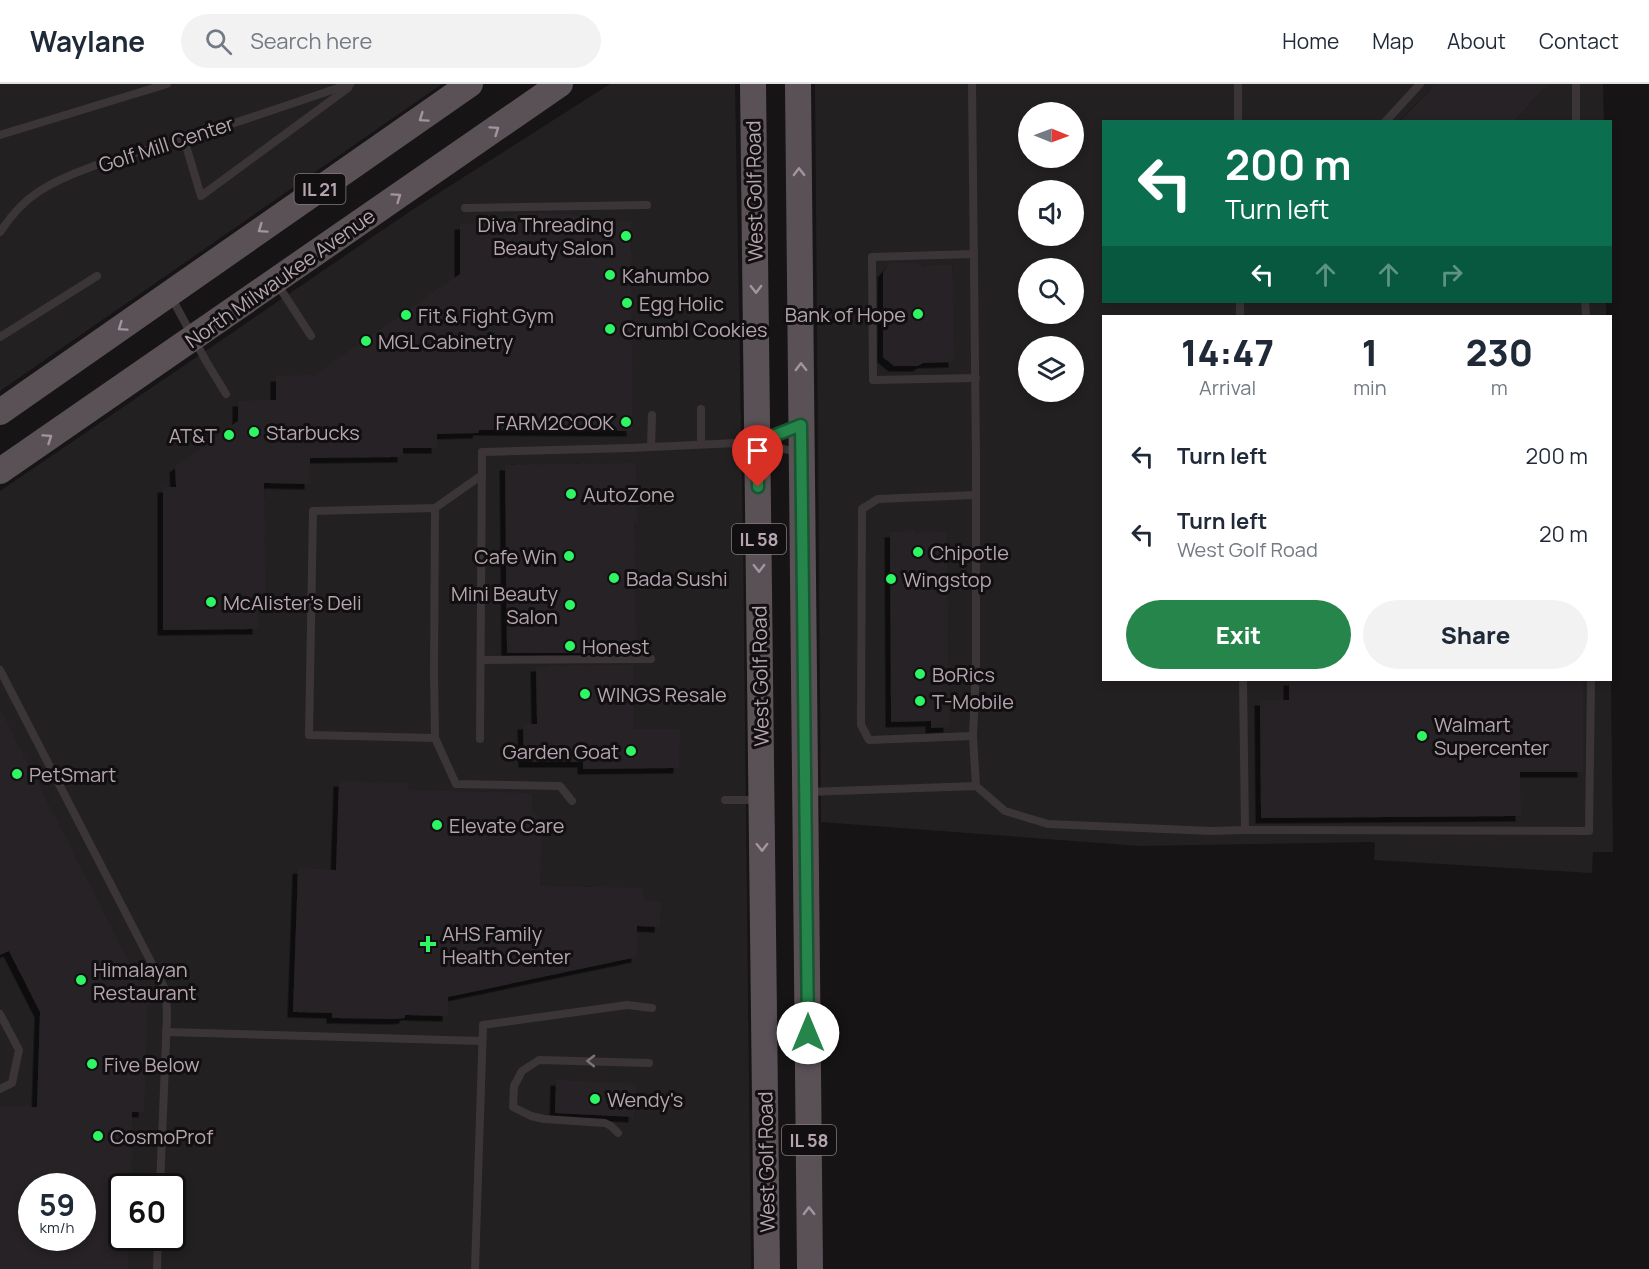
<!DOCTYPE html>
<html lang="en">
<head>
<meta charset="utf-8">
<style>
  :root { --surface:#fff; --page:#f2f2f3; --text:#1f2937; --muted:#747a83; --line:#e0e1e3; --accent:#25854b }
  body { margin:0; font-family:Manrope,sans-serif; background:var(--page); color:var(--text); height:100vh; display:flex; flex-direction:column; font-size:22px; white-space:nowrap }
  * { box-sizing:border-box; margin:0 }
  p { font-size:20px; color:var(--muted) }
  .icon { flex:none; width:33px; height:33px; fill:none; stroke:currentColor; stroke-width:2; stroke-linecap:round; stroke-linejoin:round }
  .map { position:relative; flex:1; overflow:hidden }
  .drawer { position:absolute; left:1102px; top:231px; width:510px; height:366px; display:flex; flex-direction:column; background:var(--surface); border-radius:0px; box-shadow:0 3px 9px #0003 }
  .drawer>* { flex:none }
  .banner { position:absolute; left:1102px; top:36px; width:510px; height:183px; border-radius:0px; box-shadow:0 3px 9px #0003; background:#0b6e4f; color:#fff; overflow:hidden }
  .needle { width:39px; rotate:91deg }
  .buttons { position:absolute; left:1018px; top:18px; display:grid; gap:12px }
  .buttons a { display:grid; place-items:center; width:66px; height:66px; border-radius:50%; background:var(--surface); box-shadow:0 3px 9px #0003; font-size:30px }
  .speed { position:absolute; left:18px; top:1089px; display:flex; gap:12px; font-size:30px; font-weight:700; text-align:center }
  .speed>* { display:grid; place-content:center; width:78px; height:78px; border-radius:50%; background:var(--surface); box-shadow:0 3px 9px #0003; line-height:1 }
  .speed small { font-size:15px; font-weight:400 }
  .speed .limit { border:3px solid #111; border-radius:9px; background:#fff; color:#111 }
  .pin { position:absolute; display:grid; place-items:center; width:51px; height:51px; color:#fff; margin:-62px -26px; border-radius:50% 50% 50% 0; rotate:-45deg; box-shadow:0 0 6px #0007 }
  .pin .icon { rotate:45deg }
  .me { position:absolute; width:66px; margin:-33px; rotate:0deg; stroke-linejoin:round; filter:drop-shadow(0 0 4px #0008) }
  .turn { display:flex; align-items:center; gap:21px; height:126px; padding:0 24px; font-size:27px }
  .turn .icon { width:78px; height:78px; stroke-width:2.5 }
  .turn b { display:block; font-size:42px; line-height:51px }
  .lanes { display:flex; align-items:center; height:57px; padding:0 24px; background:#0003; justify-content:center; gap:30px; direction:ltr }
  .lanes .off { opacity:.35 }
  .eta { display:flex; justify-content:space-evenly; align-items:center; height:102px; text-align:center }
  .eta b { font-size:36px; font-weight:800; line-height:42px }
  .button { display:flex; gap:12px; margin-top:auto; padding:12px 24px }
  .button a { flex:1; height:69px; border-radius:36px; background:var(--accent); color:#fff; font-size:24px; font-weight:800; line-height:69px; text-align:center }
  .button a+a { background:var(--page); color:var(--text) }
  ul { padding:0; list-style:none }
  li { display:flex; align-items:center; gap:18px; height:78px; padding:0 24px }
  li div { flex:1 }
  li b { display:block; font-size:22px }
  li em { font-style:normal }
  header { display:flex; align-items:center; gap:36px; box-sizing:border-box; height:84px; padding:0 30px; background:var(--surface); border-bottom:2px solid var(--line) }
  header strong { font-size:28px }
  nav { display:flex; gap:33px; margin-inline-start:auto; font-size:21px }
  .search { width:420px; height:54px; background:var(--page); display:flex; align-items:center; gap:15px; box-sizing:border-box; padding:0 21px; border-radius:33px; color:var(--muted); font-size:22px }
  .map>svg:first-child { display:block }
</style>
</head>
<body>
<header>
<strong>Waylane</strong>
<div class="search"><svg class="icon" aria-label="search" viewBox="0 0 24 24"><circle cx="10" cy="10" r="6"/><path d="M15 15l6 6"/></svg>Search here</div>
<nav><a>Home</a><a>Map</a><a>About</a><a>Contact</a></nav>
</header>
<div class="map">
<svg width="1649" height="1185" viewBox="0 0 1649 1185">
  <defs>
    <filter id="shadow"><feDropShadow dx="-5.5" dy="5.5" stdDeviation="0" flood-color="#0009"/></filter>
  </defs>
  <rect width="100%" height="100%" fill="#161414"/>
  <g fill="#232021" fill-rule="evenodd">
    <polygon points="0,0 442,0 0,307"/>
    <path d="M610,0H735L743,459L751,1185H0V407L412,126ZM32,1102H82V1154H32ZM122,1102H172V1154H122Z"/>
    <path d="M815,0H1603L1604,37L1104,38V218H1606V232H1104V596H1611L1613,768H1593L1592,789L1374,776L1375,759L1373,758L1140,762L821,738ZM1029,28H1074V74H1029ZM1029,106H1074V152H1029ZM1029,184H1074V230H1029ZM1029,262H1074V308H1029Z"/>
  </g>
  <g fill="#272425" fill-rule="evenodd" filter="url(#shadow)">
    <polygon points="1436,0 1548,0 1513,38 1399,38"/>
    <polygon points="527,129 568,130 588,134 588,138 631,137 632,347 479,346 478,349 437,350 437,364 403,364 403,373 310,374 310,400 264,399 265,510 257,510 258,545 163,546 163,403 176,403 175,383 238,337 238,317 276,316 276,292 314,291 460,190 460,140 497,139 497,134"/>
    <polygon points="891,179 918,179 922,182 952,181 954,278 923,279 918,282 894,282 883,273 883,188"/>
    <polygon points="636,379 637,438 634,438 636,569 507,569 505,381"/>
    <polygon points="915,447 915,449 947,448 949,643 931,644 931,637 891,638 890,448"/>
    <polygon points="633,581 633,645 680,645 679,684 583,685 583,678 524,678 523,640 537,640 536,582"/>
    <polygon points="1289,596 1583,596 1583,688 1520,688 1521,732 1261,734 1260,616 1289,616"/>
    <path d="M0,625L148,916L144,1028H132L131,1102H122V1154H129L128,1185H0V1022L37,1023L40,928L9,867L0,871ZM32,1102H82V1154H32Z"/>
    <polygon points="339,697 409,699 408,706 532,709 532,729 538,730 536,752 541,752 540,802 643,804 644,817 661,818 660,843 637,842 637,873 448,913 448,932 405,931 405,934 395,935 332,934 332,929 293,928 298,784 336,786"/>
    <polygon points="556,996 635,1000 634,1033 555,1029"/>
  </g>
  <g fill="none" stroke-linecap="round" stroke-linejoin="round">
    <g stroke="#3b3538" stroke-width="8">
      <polyline points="972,0 976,374 976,583 973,652 976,702"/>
      <polyline points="1238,0 1238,38"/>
      <polyline points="1385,38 1420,0"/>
      <polyline points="1576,38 1576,0"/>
      <polyline points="0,51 167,0"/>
      <polyline points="184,55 201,112 348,4"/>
      <polyline points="465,124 647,121"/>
      <path d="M0,148C10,133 23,118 38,108C75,83 136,70 180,56C237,39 293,19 350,0"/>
      <polyline points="974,170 872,173 873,296 976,294"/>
      <polyline points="276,198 311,252"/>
      <polyline points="170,211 206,277 226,310"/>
      <polyline points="1240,218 1240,232"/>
      <polyline points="1585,218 1586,232"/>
      <polyline points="0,253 97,192"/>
      <polyline points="701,325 701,360"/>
      <polyline points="761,357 799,342"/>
      <polyline points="651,363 652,331"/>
      <polyline points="435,424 434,589 435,654 456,700 560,702 572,717"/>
      <polyline points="481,576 651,575"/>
      <polyline points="0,586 166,907 167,932 160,1102"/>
      <polyline points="973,652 869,656 861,641 862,425 878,415 976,411"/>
      <polyline points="435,654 309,651 313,427 435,424 482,391"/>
      <polyline points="480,655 482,368 630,364 758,358 799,369"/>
      <polyline points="807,708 976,702 1005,727 1048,740 1211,747 1245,746 1243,596"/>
      <polyline points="725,716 758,716"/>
      <polyline points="1245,746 1589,747 1591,596"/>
      <polyline points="0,930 19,966 12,999 0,1005"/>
      <polyline points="166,948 482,957"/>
      <polyline points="618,1049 611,1042 605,1039 544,1035 531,1032 513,1023 514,1002 522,987 539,976 649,979"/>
      <polyline points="157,1185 158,1154"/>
      <polyline points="475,1185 483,941 627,921 652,924"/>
    </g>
    <g stroke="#5a5156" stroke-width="26">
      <polyline points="753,0 767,1185"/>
      <polyline points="798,0 810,1185"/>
      <polyline points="0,328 470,0"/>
      <polyline points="0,387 560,0"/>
    </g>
  </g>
  <defs><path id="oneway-chevron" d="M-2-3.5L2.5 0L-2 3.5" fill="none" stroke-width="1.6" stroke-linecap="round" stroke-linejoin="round" transform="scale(1.5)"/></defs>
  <g stroke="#a4949f">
    <use href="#oneway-chevron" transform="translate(423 34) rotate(145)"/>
    <use href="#oneway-chevron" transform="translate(495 46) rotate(-35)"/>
    <use href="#oneway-chevron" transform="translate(799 88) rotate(-91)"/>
    <use href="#oneway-chevron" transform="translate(397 113) rotate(-35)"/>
    <use href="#oneway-chevron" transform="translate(262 145) rotate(145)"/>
    <use href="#oneway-chevron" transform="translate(756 205) rotate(89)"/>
    <use href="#oneway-chevron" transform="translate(122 243) rotate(145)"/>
    <use href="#oneway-chevron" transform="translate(801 283) rotate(-91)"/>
    <use href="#oneway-chevron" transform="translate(48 354) rotate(-34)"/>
    <use href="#oneway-chevron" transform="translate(759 484) rotate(89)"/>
    <use href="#oneway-chevron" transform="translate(762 763) rotate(89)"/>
    <use href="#oneway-chevron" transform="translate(809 1127) rotate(-91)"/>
  </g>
  <use stroke="#7f737b" href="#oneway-chevron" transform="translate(591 977) rotate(-179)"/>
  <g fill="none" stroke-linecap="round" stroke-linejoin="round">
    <g stroke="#185631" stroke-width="15">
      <polyline id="route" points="758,403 758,358 801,341 808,949"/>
    </g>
    <use href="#route" stroke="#25854b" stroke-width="10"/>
  </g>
  <g fill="#2df564" stroke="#110f0f" stroke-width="2">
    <circle cx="626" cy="152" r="6"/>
    <circle cx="610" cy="191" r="6"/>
    <circle cx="627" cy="219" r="6"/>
    <circle cx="918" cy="230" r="6"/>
    <circle cx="406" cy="231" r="6"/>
    <circle cx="610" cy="245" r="6"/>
    <circle cx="366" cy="257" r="6"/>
    <circle cx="626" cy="338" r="6"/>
    <circle cx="254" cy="348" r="6"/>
    <circle cx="229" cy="351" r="6"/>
    <circle cx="571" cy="410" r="6"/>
    <circle cx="918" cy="468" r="6"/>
    <circle cx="569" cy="472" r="6"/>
    <circle cx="614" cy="494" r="6"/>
    <circle cx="891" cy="495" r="6"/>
    <circle cx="211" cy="518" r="6"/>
    <circle cx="570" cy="521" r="6"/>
    <circle cx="570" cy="562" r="6"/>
    <circle cx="920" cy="590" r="6"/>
    <circle cx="585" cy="610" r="6"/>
    <circle cx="920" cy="617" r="6"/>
    <circle cx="1422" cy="652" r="6"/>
    <circle cx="631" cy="667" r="6"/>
    <circle cx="17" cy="690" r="6"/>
    <circle cx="437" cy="741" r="6"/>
    <path d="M425 851h6v6h6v6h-6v6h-6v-6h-6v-6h6z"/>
    <circle cx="81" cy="896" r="6"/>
    <circle cx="92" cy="980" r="6"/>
    <circle cx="595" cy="1015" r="6"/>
    <circle cx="98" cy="1052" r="6"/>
  </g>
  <g text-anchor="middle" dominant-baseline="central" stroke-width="6" stroke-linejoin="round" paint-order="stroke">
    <g fill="#110f0f" stroke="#847880" stroke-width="1.5">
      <rect x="294.5" y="90" width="51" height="30" rx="4.5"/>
      <rect x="732" y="440" width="54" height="30" rx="4.5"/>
      <rect x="782" y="1041" width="54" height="30" rx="4.5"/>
    </g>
    <g font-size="18" font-weight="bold" fill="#b6a5b1">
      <text x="320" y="105">IL 21</text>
      <text x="759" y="455">IL 58</text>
      <text x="809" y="1056">IL 58</text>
    </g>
    <g font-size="20" fill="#b6a5b1" stroke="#110f0f">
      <text transform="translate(166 60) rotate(-18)">Golf Mill Center</text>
      <text transform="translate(754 107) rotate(-91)">West Golf Road</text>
      <text transform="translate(280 194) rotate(-35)">North Milwaukee Avenue</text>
      <text transform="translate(760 592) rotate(-91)">West Golf Road</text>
      <text transform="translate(766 1078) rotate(-91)">West Golf Road</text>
    </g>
    <g font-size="20" fill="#b6a5b1" stroke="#110f0f" text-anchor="start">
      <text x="614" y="140" text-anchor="end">Diva Threading<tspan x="614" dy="23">Beauty Salon</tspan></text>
      <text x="622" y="191">Kahumbo</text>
      <text x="639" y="219">Egg Holic</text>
      <text x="906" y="230" text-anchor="end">Bank of Hope</text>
      <text x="418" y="231">Fit &amp; Fight Gym</text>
      <text x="622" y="245">Crumbl Cookies</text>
      <text x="378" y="257">MGL Cabinetry</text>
      <text x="614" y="338" text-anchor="end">FARM2COOK</text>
      <text x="266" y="348">Starbucks</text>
      <text x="217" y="351" text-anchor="end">AT&amp;T</text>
      <text x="583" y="410">AutoZone</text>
      <text x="930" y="468">Chipotle</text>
      <text x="557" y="472" text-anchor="end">Cafe Win</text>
      <text x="626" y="494">Bada Sushi</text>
      <text x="903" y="495">Wingstop</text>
      <text x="558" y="509" text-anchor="end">Mini Beauty<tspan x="558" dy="23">Salon</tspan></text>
      <text x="223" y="518">McAlister's Deli</text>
      <text x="582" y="562">Honest</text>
      <text x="932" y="590">BoRics</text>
      <text x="597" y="610">WINGS Resale</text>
      <text x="932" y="617">T-Mobile</text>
      <text x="1434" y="640">Walmart<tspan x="1434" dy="23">Supercenter</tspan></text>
      <text x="619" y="667" text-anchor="end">Garden Goat</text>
      <text x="29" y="690">PetSmart</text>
      <text x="449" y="741">Elevate Care</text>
      <text x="442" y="849">AHS Family<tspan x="442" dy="23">Health Center</tspan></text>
      <text x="93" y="885">Himalayan<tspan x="93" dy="23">Restaurant</tspan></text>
      <text x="104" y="980">Five Below</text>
      <text x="607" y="1015">Wendy's</text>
      <text x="110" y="1052">CosmoProf</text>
    </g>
  </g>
</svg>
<div class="buttons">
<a><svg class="needle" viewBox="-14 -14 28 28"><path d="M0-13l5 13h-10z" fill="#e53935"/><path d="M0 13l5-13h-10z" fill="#747a83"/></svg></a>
<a><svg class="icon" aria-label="sound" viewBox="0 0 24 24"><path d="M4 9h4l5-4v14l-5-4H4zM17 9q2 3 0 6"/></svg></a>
<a><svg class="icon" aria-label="search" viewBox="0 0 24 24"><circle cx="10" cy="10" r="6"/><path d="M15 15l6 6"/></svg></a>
<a><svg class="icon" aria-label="layers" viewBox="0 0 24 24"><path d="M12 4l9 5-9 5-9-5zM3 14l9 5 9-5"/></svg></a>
</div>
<div class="speed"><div>59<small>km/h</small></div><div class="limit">60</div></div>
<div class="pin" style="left:758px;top:403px;background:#d93025"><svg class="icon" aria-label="arrive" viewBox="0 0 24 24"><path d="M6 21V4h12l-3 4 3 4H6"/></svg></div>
<svg class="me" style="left:808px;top:949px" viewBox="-20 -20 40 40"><circle r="19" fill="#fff"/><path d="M0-13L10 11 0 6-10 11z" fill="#25854b"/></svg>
<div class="banner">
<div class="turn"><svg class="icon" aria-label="left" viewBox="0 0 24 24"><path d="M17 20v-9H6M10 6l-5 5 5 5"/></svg><div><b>200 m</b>Turn left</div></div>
<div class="lanes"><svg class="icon" aria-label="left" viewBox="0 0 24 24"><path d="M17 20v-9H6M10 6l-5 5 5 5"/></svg><svg class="icon off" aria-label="ahead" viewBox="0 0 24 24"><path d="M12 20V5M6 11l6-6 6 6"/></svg><svg class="icon off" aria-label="ahead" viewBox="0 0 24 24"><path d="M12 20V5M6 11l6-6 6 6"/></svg><svg class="icon off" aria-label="right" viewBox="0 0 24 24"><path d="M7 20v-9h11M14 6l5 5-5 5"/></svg></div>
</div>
<section class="drawer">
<div class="eta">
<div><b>14:47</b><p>Arrival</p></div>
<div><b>1</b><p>min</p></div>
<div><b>230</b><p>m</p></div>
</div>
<ul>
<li><svg class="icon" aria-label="left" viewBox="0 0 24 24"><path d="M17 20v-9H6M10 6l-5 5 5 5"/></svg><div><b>Turn left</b></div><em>200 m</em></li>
<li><svg class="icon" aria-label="left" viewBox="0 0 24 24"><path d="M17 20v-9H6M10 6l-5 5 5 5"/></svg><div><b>Turn left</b><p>West Golf Road</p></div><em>20 m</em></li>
</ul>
<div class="button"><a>Exit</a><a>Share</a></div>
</section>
</div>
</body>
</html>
